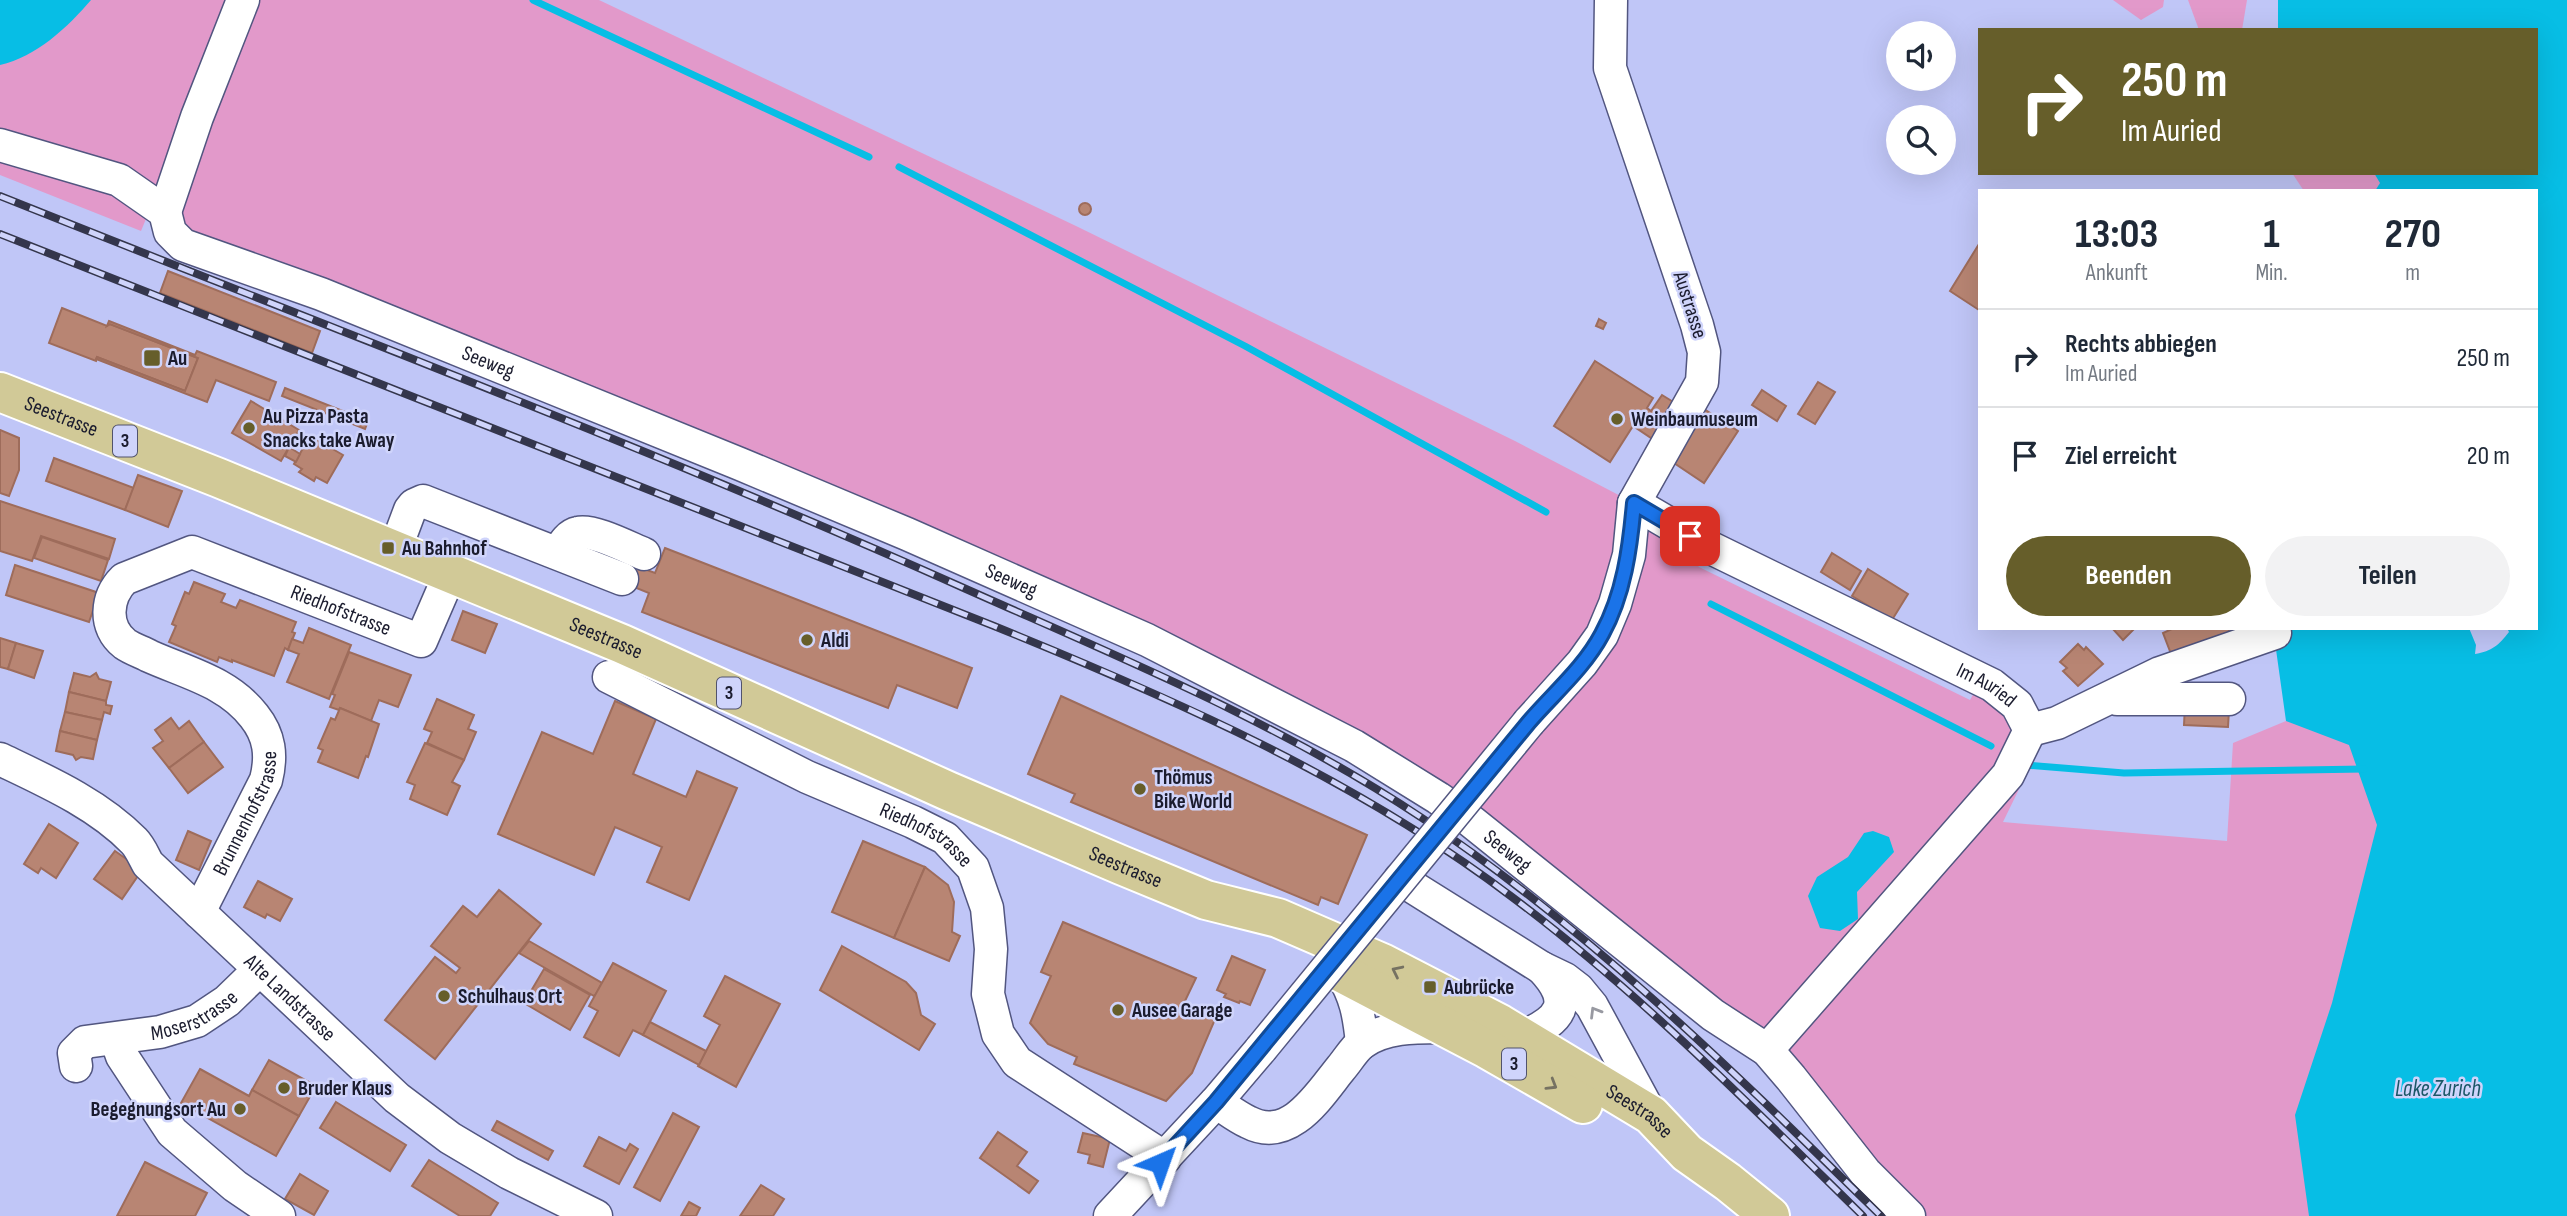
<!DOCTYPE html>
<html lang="de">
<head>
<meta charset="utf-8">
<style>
  :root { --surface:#fff; --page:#f2f2f3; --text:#1f2937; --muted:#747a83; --line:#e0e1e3; --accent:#665e2a }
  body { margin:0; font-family:"Sofia Sans Condensed",sans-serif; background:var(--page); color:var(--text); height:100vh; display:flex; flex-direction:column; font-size:26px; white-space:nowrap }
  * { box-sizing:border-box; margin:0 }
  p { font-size:23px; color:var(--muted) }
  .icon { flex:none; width:38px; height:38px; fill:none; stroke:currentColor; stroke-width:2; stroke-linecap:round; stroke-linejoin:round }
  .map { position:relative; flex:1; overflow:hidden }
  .drawer { position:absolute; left:1978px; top:189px; width:560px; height:441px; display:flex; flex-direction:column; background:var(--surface); border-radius:0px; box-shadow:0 7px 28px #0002 }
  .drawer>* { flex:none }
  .banner { position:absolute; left:1978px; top:28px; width:560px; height:147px; border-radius:0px; box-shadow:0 7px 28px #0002; background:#665e2a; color:#fff; overflow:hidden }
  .controls { position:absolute; left:1886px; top:21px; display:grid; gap:14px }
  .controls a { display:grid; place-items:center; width:70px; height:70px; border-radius:50%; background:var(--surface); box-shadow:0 7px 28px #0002; font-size:35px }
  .pin { position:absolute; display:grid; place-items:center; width:60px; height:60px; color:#fff; margin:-30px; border-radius:14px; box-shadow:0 4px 10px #0006 }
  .me { position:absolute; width:77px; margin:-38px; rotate:43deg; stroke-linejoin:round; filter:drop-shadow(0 0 5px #0008) }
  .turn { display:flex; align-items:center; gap:24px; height:147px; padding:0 28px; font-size:32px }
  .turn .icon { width:91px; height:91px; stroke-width:2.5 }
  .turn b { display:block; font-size:49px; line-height:60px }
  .eta { display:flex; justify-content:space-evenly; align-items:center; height:119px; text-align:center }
  .eta b { font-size:42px; font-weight:700; line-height:49px }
  .primary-button { display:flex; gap:14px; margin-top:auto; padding:14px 28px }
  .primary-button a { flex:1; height:80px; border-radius:42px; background:var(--accent); color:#fff; font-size:28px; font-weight:700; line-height:80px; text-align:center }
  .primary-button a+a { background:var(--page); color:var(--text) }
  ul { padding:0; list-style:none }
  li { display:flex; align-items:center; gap:21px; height:98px; padding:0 28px; border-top:2px solid var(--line) }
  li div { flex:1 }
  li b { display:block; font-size:26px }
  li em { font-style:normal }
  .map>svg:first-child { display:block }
</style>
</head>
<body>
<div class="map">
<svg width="2567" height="1216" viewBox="0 0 2567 1216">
  <rect width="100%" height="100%" fill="#c0c6f7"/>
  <g fill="#e299ca">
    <polygon points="0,0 599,0 1076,226 1515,441 1634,503 1700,555 1696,563 1699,567 1970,700 1981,680 2017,705 2023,781 2003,822 2227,841 2233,743 2286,721 2339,706 2392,759 2326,1216 1909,1216 1791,1078 1467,818 1147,640 183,245 153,202 141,231 0,175"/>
    <polygon points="2113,0 2164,0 2163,7 2141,20"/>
    <polygon points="2188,0 2247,0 2242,30 2199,30"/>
    <polygon points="2292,173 2374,173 2381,183 2375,191 2304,191"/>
  </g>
  <g fill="#07bee5">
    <path d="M0,0H91C68,27 36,57 0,65Z"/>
    <path d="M2278,0H2567V1216H2309L2295,1115L2332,1003L2377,825L2349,745L2286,721L2273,628H2469L2476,645L2475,654C2492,651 2499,645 2509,632L2507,628H2536V191H2375L2380,183L2374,173H2536V30H2278Z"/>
    <polygon points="1873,831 1889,837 1894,852 1857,892 1858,919 1840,931 1820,928 1808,896 1817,877 1848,857 1864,833"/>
  </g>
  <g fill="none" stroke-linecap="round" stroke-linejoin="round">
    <g stroke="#07bee5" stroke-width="7">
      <polyline points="533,0 869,157"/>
      <polyline points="899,167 1245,346 1546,512"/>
      <polyline points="1711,604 1991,746"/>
      <polyline points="2025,765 2124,773 2364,769"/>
    </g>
  </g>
  <g fill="#b88573" stroke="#9e6c5b" stroke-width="2">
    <circle cx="1085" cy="209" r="6"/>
    <polygon points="1979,244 1979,310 1950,291"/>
    <polygon points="168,271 320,331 312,353 160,293"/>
    <polygon points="62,308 107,326 110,324 198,358 185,391 97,357 96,361 49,343"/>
    <polygon points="1599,319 1606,323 1603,329 1596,326"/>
    <polygon points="109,321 195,355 197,351 276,382 269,401 216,380 207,402 96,359 97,357 185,391 198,358 110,324 107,326"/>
    <polygon points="1595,361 1653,398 1647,408 1651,411 1662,395 1683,408 1660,444 1633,426 1610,462 1554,426"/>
    <polygon points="1818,382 1835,392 1815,424 1798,414"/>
    <polygon points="285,388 368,421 365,429 282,396"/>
    <polygon points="1762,390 1786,406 1777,421 1752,405"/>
    <polygon points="251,401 299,430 281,461 232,433"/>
    <polygon points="1701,407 1738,431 1704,483 1668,459"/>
    <polygon points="0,430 19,438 19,470 9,496 0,493"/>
    <polygon points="310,436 343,455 327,483 316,477 314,481 299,472 302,469 294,464"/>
    <polygon points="289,447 300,454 296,462 285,456"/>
    <polygon points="54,458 134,488 125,510 46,481"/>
    <polygon points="138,475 182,491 168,527 125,510"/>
    <polygon points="0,501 115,539 109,559 41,536 32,561 0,551"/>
    <polygon points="42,537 108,560 101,581 34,558"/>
    <polygon points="665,548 972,668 957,708 897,685 888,708 642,612 649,593 629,585 636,566 655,573"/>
    <polygon points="1832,553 1861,571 1850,590 1821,572"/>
    <polygon points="15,565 99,593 89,622 6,595"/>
    <polygon points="1868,569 1908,594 1892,620 1852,596"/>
    <polygon points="194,582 225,594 221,602 236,608 240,600 296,622 292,632 295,633 288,650 285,648 274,676 232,660 232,662 219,657 217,662 169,642 176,626 172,624 185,592 189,594"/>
    <polygon points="463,611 497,624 485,653 452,640"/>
    <polygon points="309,628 351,645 329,699 287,682 299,654 288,650 292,639 303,643"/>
    <polygon points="2112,628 2135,628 2123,640"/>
    <polygon points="2174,628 2228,628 2231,638 2173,659 2163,633"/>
    <polygon points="0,638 16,643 8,669 0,667"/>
    <polygon points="16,643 43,651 34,678 8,669"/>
    <polygon points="2078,644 2084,650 2086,647 2103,664 2078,686 2063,671 2067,668 2060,662"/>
    <polygon points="349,652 411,675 398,707 379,700 371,721 340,708 339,710 330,707 335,695 332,694"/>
    <polygon points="74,673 90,677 96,673 99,679 111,682 106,701 69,692"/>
    <polygon points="69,692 106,701 106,705 112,706 110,714 104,712 102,720 65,712"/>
    <polygon points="1061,696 1367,835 1338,904 1321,897 1318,905 1071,802 1075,794 1028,774"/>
    <polygon points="437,699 474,715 468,729 476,732 464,760 427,743 432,732 424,729"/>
    <polygon points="615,701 656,719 633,774 686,797 697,771 737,788 689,900 647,882 662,847 615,827 594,875 498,834 542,732 593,754"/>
    <polygon points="2185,705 2229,710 2228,727 2184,725"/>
    <polygon points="340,708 379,724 368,757 366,756 358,778 318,762 323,750 318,748 331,718 335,720"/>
    <polygon points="65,712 102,720 97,740 60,731"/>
    <polygon points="171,718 179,729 189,721 204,742 169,768 153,748 163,741 155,730"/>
    <polygon points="60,731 97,740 93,759 81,757 76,760 73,755 56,751"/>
    <polygon points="204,742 223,767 188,793 169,768"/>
    <polygon points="425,743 464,760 452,782 460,786 447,815 410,799 415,785 407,782"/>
    <polygon points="49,824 78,843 56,878 41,868 38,873 24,864"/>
    <polygon points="188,831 211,841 199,870 176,860"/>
    <polygon points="863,841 925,867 894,938 832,912"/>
    <polygon points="115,851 142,870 122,899 94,879"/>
    <polygon points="925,867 948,885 954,902 952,932 960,936 949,961 894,938"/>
    <polygon points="258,881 292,899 280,921 267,914 265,918 244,907"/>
    <polygon points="499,890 541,924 435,1059 385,1020 435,957 456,973 460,968 431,946 463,906 477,917"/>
    <polygon points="1063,922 1196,978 1184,1003 1216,1017 1192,1073 1166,1101 1074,1064 1077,1057 1048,1044 1030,1023 1051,976 1041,972"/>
    <polygon points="529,941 602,983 596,994 594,996 519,953"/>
    <polygon points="842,946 906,982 916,993 921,1015 935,1024 919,1050 820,990"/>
    <polygon points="1232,956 1265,970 1250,1005 1240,1001 1239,1003 1224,997 1226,994 1217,990"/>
    <polygon points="613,963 666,991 643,1035 633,1030 619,1056 584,1037 598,1011 589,1006"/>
    <polygon points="544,969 590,995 570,1030 524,1003"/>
    <polygon points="725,976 780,1004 736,1087 698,1066 720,1025 704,1016"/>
    <polygon points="650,1022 706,1051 699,1065 643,1035"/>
    <polygon points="269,1060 316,1086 299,1116 252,1090"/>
    <polygon points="200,1069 249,1096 252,1090 299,1116 276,1156 181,1103"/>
    <polygon points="336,1102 406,1145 390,1171 320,1128"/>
    <polygon points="673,1113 699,1127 660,1201 634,1187"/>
    <polygon points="497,1121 553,1151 548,1160 492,1130"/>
    <polygon points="998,1132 1027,1152 1017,1166 1038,1181 1029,1193 980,1158"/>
    <polygon points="1083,1133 1110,1139 1103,1167 1088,1163 1090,1155 1078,1152"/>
    <polygon points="599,1137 626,1151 630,1144 638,1149 619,1184 584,1166"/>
    <polygon points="429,1160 498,1203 490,1216 460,1216 412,1186"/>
    <polygon points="145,1162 207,1193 195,1216 117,1216"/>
    <polygon points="300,1174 328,1191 314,1215 285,1199"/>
    <polygon points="761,1185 784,1199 773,1216 740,1216"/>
    <polygon points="689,1202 700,1208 696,1216 681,1216"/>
  </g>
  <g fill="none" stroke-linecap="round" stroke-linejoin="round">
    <g stroke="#525680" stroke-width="35">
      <g id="minor">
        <path id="s1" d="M0,145L119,180L165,212L170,232L183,245L321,294L740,464L907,534L1147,640L1354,746L1438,798L1467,818L1713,1015L1767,1050L1791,1078L1865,1172L1909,1216"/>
        <polyline points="165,212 197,117 243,0"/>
        <path id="s2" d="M1634,503L1709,547L1992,685L2017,705L2030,730L2008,775L1767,1050"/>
        <polyline points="395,550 410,510 414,505 423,501 622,579"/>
        <path d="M558,553C563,545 568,535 578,533C593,529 629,548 644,554"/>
        <path id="s3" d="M609,677L807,777L913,822L945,838L973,868L987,908L991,949L988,994L998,1034L1017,1062L1165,1158"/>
        <polyline points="2117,699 2229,699"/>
        <polyline points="1529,722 1582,663 1602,635 1615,604 1629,555 1634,503 1702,382 1704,352 1697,325 1610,68 1611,0"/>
        <polyline points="2030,730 2057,723 2160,673 2275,633"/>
        <path id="s4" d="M0,759C46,781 98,804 134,841C140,847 144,857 148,864L397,1098L450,1138L509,1173L596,1216"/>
        <polyline points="1400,879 1542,968 1565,979 1578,989 1592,1006 1651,1115"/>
        <path id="s5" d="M199,912L266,780C272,756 270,736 254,716C228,682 187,673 149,656C142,652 132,649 125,644C103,627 106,597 124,579L192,552L421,641L450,574"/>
        <path d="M1341,972C1356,997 1359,1014 1362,1043"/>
        <path d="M1522,1037C1561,1020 1575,1003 1542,968"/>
        <polyline points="116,1039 122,1056 172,1132 235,1186 279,1216"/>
        <path id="s6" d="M76,1066L74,1053L85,1042L160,1032L197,1021L227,1001L259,970"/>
        <path d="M1216,1102C1227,1109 1237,1117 1248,1122C1290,1144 1319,1095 1341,1068C1348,1060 1354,1049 1362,1043C1385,1026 1418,1027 1446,1027"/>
        <polyline points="1110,1216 1216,1102 1261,1049"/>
      </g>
    </g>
    <g stroke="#fff" stroke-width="42">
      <g id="major">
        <path id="s7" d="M0,392L219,478L622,644L948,791L1121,865L1206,900L1278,918L1382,963L1500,1024L1651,1115L1687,1153L1728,1182L1770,1216"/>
        <polyline points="1334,969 1487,1049 1583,1104"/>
      </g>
    </g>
    <use href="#minor" stroke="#fff" stroke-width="32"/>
    <use href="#major" stroke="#d1c997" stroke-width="38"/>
    <g stroke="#34364c" stroke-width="8">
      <g id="rail">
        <path d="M0,196C323,325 649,447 966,589C1121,658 1280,723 1422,818C1593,932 1735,1073 1881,1216"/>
        <path d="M0,234L994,626C1174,699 1355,778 1512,897C1639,992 1750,1105 1863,1216"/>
      </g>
    </g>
    <use href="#rail" stroke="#cfd4fb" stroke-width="5" stroke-dasharray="16" stroke-linecap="butt"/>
    <g stroke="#525680" stroke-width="35" stroke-linecap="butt">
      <polyline id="minor-bridge" points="1261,1049 1529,722"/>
    </g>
    <use href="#minor-bridge" stroke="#fff" stroke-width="32"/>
  </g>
  <defs><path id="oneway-chevron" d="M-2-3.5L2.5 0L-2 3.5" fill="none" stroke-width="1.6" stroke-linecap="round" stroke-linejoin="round" transform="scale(1.75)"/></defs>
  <g stroke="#767262">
    <use href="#oneway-chevron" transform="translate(1397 971) rotate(-154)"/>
    <use href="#oneway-chevron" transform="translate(1552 1085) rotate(31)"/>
  </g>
  <use stroke="#9899a1" href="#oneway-chevron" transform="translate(1595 1012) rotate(-121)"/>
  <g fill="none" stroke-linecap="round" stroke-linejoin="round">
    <g stroke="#114b97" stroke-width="18">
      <path id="route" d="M1160,1163L1216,1102L1529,722C1553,694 1584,668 1602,634C1624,594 1630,548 1634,503L1690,536"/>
    </g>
    <use href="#route" stroke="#1a73e8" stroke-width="12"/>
  </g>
  <g fill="#665e2a" stroke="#cfd4fb" stroke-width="2.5">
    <rect x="143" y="349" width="18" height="18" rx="3.5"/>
    <circle cx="1617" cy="419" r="7"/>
    <circle cx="249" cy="428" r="7"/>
    <rect x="381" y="541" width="14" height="14" rx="3.5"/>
    <circle cx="807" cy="640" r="7"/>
    <circle cx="1140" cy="789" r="7"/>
    <rect x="1423" y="980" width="14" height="14" rx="3.5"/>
    <circle cx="444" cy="996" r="7"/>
    <circle cx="1118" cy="1010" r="7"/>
    <circle cx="284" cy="1088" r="7"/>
    <circle cx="240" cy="1109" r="7"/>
  </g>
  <g text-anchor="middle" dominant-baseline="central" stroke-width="5" stroke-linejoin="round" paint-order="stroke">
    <g fill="#cfd4fb" stroke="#51536c" stroke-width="2">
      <rect x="113" y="425.5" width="24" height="31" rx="5"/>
      <rect x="717" y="677.5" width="24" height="31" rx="5"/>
      <rect x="1502" y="1048.5" width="24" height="31" rx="5"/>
    </g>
    <g font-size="19" font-weight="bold" fill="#1b1c2e">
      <text x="125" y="441">3</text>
      <text x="729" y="693">3</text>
      <text x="1514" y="1064">3</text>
    </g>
    <g font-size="21" fill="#1b1c2e" stroke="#cfd4fb">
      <text transform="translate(1690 305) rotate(72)">Austrasse</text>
      <text stroke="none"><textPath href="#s1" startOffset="546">Seeweg</textPath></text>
      <text stroke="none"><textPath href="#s7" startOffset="66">Seestrasse</textPath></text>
      <text stroke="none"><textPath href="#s1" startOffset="1113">Seeweg</textPath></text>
      <text stroke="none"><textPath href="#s5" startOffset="672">Riedhofstrasse</textPath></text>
      <text stroke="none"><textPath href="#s7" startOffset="654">Seestrasse</textPath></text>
      <text stroke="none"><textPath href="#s2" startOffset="397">Im Auried</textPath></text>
      <text stroke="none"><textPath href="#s5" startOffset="110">Brunnenhofstrasse</textPath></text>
      <text stroke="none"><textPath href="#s3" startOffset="355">Riedhofstrasse</textPath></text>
      <text stroke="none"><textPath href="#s1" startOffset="1680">Seeweg</textPath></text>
      <text stroke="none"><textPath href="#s7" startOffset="1222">Seestrasse</textPath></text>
      <text stroke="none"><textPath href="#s4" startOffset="380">Alte Landstrasse</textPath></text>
      <text stroke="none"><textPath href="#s6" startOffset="142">Moserstrasse</textPath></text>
      <text stroke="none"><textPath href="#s7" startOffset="1794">Seestrasse</textPath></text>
    </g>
    <g font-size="21" font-weight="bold" fill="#1b1c2e" stroke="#cfd4fb" text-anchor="start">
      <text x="168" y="358">Au</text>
      <text x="263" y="416">Au Pizza Pasta<tspan x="263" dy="24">Snacks take Away</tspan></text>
      <text x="1631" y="419">Weinbaumuseum</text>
      <text x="402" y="548">Au Bahnhof</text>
      <text x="821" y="640">Aldi</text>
      <text x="1154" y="777">Thömus<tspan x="1154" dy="24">Bike World</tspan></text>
      <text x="1444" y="987">Aubrücke</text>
      <text x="458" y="996">Schulhaus Ort</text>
      <text x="1132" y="1010">Ausee Garage</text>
      <text x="298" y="1088">Bruder Klaus</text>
      <text x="226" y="1109" text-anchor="end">Begegnungsort Au</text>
    </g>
    <g font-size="23" font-style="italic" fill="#1b5767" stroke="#cfd4fb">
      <text x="2438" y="1089">Lake Zurich</text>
    </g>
  </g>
</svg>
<div class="controls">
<a><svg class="icon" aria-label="sound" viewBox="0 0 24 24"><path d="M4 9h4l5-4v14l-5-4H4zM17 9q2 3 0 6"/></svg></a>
<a><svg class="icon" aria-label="search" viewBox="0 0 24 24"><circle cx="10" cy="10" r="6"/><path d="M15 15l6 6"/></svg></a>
</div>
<div class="pin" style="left:1690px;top:536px;background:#d93025"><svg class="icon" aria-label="arrive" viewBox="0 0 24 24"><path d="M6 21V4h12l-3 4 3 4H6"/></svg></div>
<svg class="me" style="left:1160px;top:1163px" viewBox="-20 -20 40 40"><path d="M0-17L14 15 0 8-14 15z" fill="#1a73e8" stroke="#fff" stroke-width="4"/></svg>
<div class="banner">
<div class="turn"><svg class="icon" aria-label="right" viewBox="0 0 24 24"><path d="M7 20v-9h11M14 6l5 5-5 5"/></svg><div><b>250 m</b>Im Auried</div></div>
</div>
<section class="drawer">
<div class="eta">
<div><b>13:03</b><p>Ankunft</p></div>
<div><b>1</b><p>Min.</p></div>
<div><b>270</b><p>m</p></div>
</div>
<ul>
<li><svg class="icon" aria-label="right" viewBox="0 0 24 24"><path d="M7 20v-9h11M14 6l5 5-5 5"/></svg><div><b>Rechts abbiegen</b><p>Im Auried</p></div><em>250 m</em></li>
<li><svg class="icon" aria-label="arrive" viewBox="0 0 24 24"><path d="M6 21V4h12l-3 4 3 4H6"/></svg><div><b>Ziel erreicht</b></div><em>20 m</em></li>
</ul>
<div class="primary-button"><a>Beenden</a><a>Teilen</a></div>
</section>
</div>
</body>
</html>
